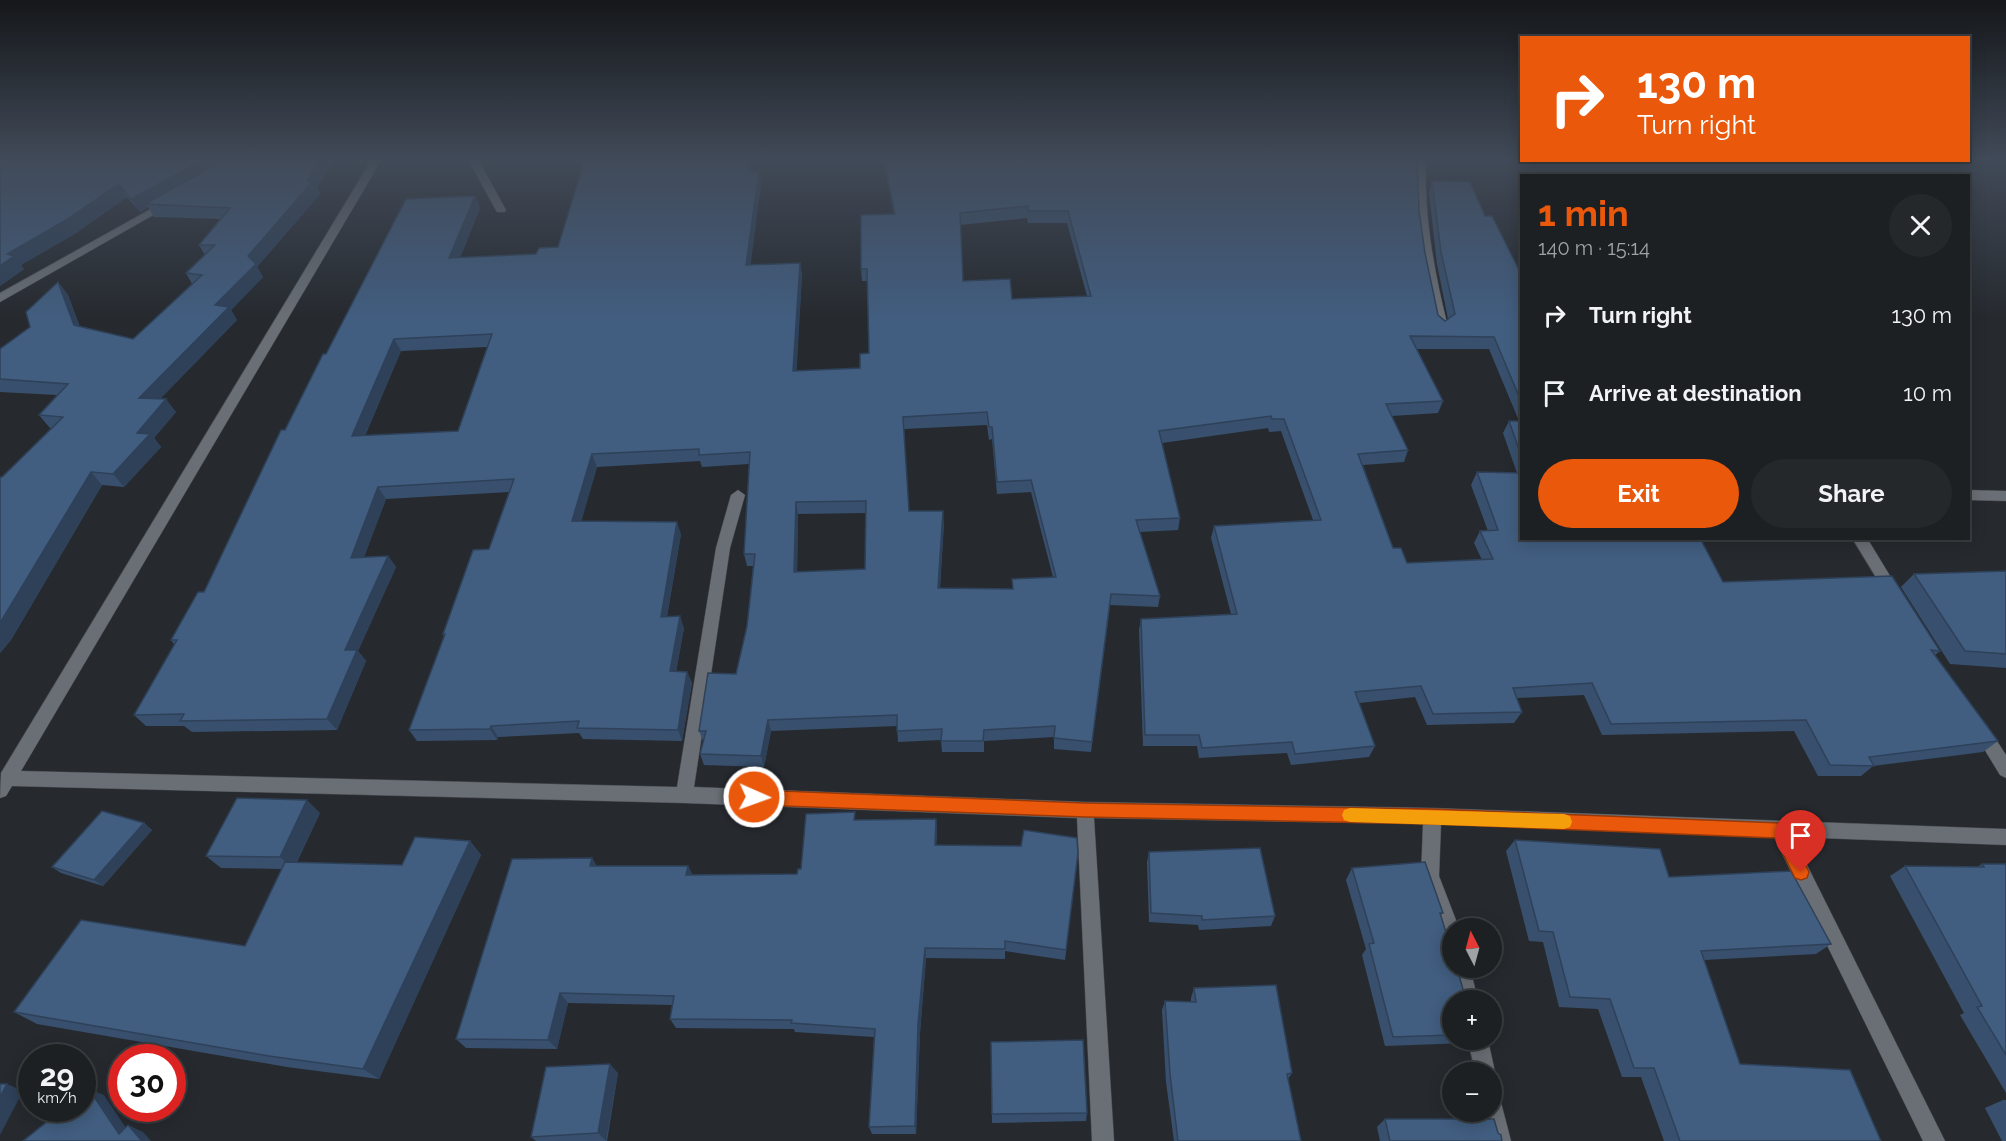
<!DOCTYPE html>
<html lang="en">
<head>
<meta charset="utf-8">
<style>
  :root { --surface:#1c2023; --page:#25282b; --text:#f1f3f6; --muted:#a0a3a6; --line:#3a3e41; --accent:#ea580c }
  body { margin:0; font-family:Raleway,sans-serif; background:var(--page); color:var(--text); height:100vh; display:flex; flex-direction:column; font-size:22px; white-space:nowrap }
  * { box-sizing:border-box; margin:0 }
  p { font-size:20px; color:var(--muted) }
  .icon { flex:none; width:33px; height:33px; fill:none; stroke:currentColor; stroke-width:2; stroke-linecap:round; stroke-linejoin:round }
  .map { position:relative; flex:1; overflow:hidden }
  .panel { position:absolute; left:1520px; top:174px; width:450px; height:366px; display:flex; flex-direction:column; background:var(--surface); border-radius:0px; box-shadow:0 3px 15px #0003,0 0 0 2px var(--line) }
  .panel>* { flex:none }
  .top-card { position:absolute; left:1520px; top:36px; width:450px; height:126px; border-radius:0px; box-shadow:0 3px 15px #0003,0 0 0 2px var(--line); background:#ea580c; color:#fff; overflow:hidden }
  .needle { width:39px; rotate:354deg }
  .fabs { position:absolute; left:1442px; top:918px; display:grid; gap:12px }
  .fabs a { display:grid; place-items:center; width:60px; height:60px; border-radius:50%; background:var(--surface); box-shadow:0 3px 15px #0003,0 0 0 2px var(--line); font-size:30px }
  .speed { position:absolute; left:18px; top:1044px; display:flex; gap:12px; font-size:30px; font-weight:700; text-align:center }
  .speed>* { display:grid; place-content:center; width:78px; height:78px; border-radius:50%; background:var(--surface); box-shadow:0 3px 15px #0003,0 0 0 2px var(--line); line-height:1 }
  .speed small { font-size:15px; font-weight:400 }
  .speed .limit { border:9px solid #d22; background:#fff; color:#111 }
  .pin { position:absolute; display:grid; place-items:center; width:51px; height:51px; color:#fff; margin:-62px -26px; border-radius:50% 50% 50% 0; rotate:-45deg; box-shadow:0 0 6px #0007 }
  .pin .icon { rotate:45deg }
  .me { position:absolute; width:66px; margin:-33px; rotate:92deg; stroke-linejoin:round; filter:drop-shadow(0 0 4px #0008) }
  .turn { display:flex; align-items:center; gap:21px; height:126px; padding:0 18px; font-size:27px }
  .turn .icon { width:78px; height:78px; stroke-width:2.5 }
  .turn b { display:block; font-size:42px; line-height:51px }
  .round { display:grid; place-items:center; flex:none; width:63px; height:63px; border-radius:32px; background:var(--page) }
  .headline { display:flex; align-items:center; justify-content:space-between; height:102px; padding:0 18px }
  h1 { font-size:36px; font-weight:700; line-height:45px; color:var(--accent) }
  .action { display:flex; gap:12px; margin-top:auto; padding:12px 18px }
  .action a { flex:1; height:69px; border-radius:36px; background:var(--accent); color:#fff; font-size:24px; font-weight:700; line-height:69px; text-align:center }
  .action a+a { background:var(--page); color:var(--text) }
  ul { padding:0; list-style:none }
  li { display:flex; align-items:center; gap:18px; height:78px; padding:0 18px }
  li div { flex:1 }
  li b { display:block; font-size:22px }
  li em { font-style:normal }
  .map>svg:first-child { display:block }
</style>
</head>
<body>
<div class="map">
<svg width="2006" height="1141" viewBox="0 0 2006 1141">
  <rect width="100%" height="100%" fill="#262a2f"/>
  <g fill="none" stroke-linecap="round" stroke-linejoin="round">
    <g stroke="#45484d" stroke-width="1">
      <g id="minor">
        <polygon points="372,159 382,159 21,771 677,787 716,548 731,495 738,490 745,495 730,548 694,787 1085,802 1432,808 2006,829 2006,845 1793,837 1945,1141 1923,1141 1774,837 1441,824 1439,876 1459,928 1452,928 1452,945 1445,943 1421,876 1423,824 1094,818 1114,1141 1092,1141 1077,818 684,803 12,786 6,796 0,798 1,773"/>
        <polygon points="468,159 478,159 506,210 505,212 497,212"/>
        <path d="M1416,159H1426C1424,217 1434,271 1448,327L1442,331L1436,327C1422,271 1413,217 1416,159Z"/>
        <polygon points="167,200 171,201 171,205 0,302 0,293"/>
        <polygon points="1968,490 2006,491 2006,501 1968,500"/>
        <polygon points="1852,538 1867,538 1898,589 1901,593 1898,597 1888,597"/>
        <polygon points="1980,722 1986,724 2006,755 2006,778 2000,775 1972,729 1974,724"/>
        <polygon points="1452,964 1452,968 1470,968 1478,1000 1458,1000 1450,968"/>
        <polygon points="1468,1040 1488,1040 1495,1072 1492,1079 1491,1072 1475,1072"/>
        <polygon points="1491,1087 1498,1091 1511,1141 1489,1141 1483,1112 1491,1112"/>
      </g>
    </g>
    <use href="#minor" fill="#6a6f75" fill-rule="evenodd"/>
  </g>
  <g fill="#38506d" fill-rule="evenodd">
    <polygon points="0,159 336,159 317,188 320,194 257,267 263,277 231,310 237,320 160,399 176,412 154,438 161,447 124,487 102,485 11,640 0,653 0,477 2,477 52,428 50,428 39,415 57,395 0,392 0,349 30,327 58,282 68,295 80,327 133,339 192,284 186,273 205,255 199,245 220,219 154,217 148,207 140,212 127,197 76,233 21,265 24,269 0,286"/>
    <path d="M585,159H754L752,172L761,183L750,265L800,263L802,275L796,371L860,368L869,353L868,281H862L861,269L894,214L883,159H1417L1419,211L1425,253L1438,315L1445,321L1448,319L1437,264L1429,193L1432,181L1485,216L1521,274V538L1723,582L1940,651L1935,655L1998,741L1983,752L1873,766L1861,776H1818L1794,731L1602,735L1584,695L1517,698L1522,712L1514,723L1427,725L1415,697L1359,703L1375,746L1369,757L1291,765L1287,753L1199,758L1197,746H1143L1139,630L1141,619L1231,614L1211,538L1214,526L1313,520L1281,431L1269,432L1268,428L1162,443L1180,518L1178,530L1140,532L1160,596L1158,607L1110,605L1091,752L1054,749V737L984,741V752H942L941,740L898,742L897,726L771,731L764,767L704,765L700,754L703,741L699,731L736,674L747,626L753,566H747L744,554L749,464L702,467L700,461L597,467L581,521L681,534L667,617L684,628L676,672H687L692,683L682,741L583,739L579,733L498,737L497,740L417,741L409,730L444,637L443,634L489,549L509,492L386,499L364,557L388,556L396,567L358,651L366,661L337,730L192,732L184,726H146L134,715L174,644L171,640L204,592L285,430L326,354L475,196L480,208L460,258L536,254L558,247ZM1027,218L1028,223H1067L1087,296L1012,299L963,281L960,225ZM487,347L458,431L365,436L401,351ZM1417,349H1489L1519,421H1509L1503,433L1517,473L1477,472L1471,485L1488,531H1480L1474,543L1482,560L1407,563L1393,548L1363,465L1404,462L1408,450L1392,416L1438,413L1443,401ZM987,425L989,440L992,439L997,494L1031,492L1053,577L1012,579V589L940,588L944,523L909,511L904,429ZM865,513V569L797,572L798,514Z"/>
    <polygon points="2006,571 2006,668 1950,664 1901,587 1914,574"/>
    <polygon points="320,813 297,862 402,865 470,841 481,855 379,1079 287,1067 37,1024 14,1012 245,946 282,869 221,868 206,856"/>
    <polygon points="936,819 937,831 936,845 1078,853 1065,960 1005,951 1005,959 926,958 920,1033 916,1134 872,1134 869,1127 874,1037 795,1032 794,1029 676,1028 670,1019 673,1005 568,1003 557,1049 466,1048 456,1039 592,858 596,866 688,866 692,875 797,874 801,869 856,820"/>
    <polygon points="144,823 152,830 103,886 61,873 52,867"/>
    <polygon points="1515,840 1669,877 1831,944 1816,954 1704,960 1740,1064 1881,1141 1664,1141 1641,1077 1622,1077 1598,1009 1559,1007 1543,942 1529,941 1506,851"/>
    <polygon points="1149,852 1275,916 1271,926 1199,930 1198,925 1149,922 1147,862"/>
    <polygon points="1982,864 2006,864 2006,1093 1960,1015 1964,1013 1890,876 1905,866 1977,867"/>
    <polygon points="1352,868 1443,913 1441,915 1452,1000 1452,1040 1470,1040 1466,1043 1385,1046 1362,955 1366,949 1346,880"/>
    <polygon points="1194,988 1292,1073 1288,1079 1301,1141 1174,1141 1166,1082 1162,1010 1165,1001 1191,1002 1191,998"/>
    <polygon points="991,1042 1087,1113 1086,1121 992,1123"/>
    <polygon points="618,1073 607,1141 536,1141 531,1137"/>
    <polygon points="2003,1100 2006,1100 2006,1141 2002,1141 1985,1108"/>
    <polygon points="1385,1119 1498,1133 1502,1141 1380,1141 1377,1127"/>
  </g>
  <g fill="#2e4159">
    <polygon points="205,159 234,159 145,204 148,207 140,212 131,199"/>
    <polygon points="322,159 336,159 317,188 320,194 257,267 263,277 231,310 237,320 149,410 139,398 215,305 248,256 307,181"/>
    <polygon points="750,159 754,159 750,184 748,172"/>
    <polygon points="759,171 761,183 749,278 746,265"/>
    <polygon points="119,184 127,197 76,233 21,265 24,269 0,286 0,266 7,254"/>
    <polygon points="475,196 480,208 455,270 449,258"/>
    <polygon points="800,263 802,275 796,383 793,371"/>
    <polygon points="58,282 68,295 84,338 74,325"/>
    <polygon points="394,339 401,351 359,449 352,436"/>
    <polygon points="166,399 176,412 154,438 161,447 124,487 113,474 137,433"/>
    <polygon points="592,454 597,467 578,533 572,521"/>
    <polygon points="91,472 102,485 11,640 0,653 0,623"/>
    <polygon points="378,487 386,499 359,570 351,558"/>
    <polygon points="796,502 798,514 797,584 794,572"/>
    <polygon points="943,511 944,523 939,600 938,588"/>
    <polygon points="677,522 681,534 665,628 661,617"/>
    <polygon points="388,556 396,567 358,651 366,661 337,730 327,719 345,650"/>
    <polygon points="680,616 684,628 674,683 670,671"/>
    <polygon points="687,672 692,683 682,741 678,730"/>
    <polygon points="768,720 771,731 764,767 761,756"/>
    <polygon points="491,726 498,737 497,740 490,729"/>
    <polygon points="307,800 320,813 293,869 280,857"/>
    <polygon points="936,819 937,831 936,856 935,845"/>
    <polygon points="144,823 152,830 103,886 94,880"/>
    <polygon points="470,841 481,855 379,1079 363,1069"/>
    <polygon points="592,858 599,869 590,866"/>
    <polygon points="688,866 694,877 686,875"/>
    <polygon points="925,948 926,958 920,1033 916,1134 915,1126 918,1024"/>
    <polygon points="560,993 568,1003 557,1049 548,1040"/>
    <polygon points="610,1064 618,1073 606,1141 598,1133"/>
    <polygon points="7,1084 23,1091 0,1135 0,1097"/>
    <polygon points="89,1089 104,1095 134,1140 119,1134"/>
    <polygon points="128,1125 143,1132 151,1141 142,1141"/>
  </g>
  <g fill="#415d7f" stroke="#2e4159" stroke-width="1.5" fill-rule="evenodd">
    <polygon points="0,159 205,159 131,199 119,184 66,220 7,254 14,256 0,266"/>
    <polygon points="226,159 322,159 307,181 313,181 248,256 256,264 215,305 229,307 139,398 166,399 137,433 150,434 113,474 91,472 0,623 0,477 2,477 63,417 39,415 68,384 0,379 0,349 30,327 26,312 58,282 74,325 133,339 202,275 186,273 215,245 199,245 230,208 145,204"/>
    <path d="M585,159H750L748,172L759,171L746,265L800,263L793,371L860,368V354L869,353L867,269H861V215L895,214L884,159H1417L1419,211L1425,253L1438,315L1445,321L1455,314L1441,252L1432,181L1470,182L1485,216H1492L1521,274V401L1494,337L1410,336L1443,401L1386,404L1408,450L1358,454L1393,548H1401L1407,563L1493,559L1480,531L1498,530L1477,472L1521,473V538H1700L1723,582L1892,576L1940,651L1931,650L1998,741L1869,757L1874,766L1830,765L1806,720L1611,724L1592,683L1513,688L1522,712L1433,714L1421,686L1355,692L1375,746L1295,754L1292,742L1202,748L1199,735H1145L1141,619L1237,614L1214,526L1321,520L1284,419H1272L1271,416L1159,431L1180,518L1136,520L1160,596L1111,594L1092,742L1054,738L1055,726L984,730L983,741H941L942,729L897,731V715L768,720L761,756L700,754L706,731H699L708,673L736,674L747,626L755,554H744L750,452L699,455V449L592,454L572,521L677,522L661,617L680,616L670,671L687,672L678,730L577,728L579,721L491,726L490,729L409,730L445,634H443L473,550L489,549L514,479L378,487L351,558L388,556L345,650H357L327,719L180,721L184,714L134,715L177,640H171L198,592H204L281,430H285L323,354H326L406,199L475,196L449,258L536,254L539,248L558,247ZM1028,206V211H1068L1091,296L1012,299L1010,279L963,281L960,213ZM492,334L458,431L352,436L394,339ZM987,412L989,427H992L997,482L1031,480L1056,577L1012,579L1013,589L938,588L943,511H909L903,417ZM866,501L865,569L794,572L796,502Z"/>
    <polygon points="1509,421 1521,421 1521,455"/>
    <polygon points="2006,571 2006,654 1965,651 1914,574"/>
    <polygon points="237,798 307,800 280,857 206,856"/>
    <polygon points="102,811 144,823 94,880 52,867"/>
    <polygon points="855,812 854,820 936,819 935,845 1021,846 1024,830 1077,838 1078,853 1066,950 1005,941 1005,949 925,948 918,1024 915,1126 869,1127 875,1029 791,1023 792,1020 670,1019 674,996 560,993 548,1040 456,1039 512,859 592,858 590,866 688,866 686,875 797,874 798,869 801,869 806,814"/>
    <polygon points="415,837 470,841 363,1069 269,1056 14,1012 81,920 245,946 285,862 402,865"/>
    <polygon points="1515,840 1660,849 1669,877 1791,871 1831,944 1701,951 1740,1064 1850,1070 1881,1141 1680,1141 1654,1068 1634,1068 1610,999 1570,997 1553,932 1539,931"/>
    <polygon points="1260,848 1275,916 1202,920 1202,916 1151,913 1149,852"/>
    <polygon points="1425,862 1443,913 1440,913 1452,952 1452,968 1457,968 1466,1000 1452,1000 1452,1035 1393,1037 1369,944 1374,943 1352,868"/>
    <polygon points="1982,864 2006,864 2006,1055 1977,1007 1982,1006 1905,866 1984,867"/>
    <polygon points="1276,985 1292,1073 1287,1074 1301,1141 1178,1141 1170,1074 1165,1001 1196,1002 1194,988"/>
    <polygon points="1083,1040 1087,1113 992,1114 991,1042"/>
    <polygon points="610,1064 598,1133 531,1137 546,1067"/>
    <polygon points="0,1084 7,1084 0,1097"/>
    <polygon points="89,1089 119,1134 128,1125 142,1141 23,1141 64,1108 82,1108 82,1094"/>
    <polygon points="1385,1119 1494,1119 1498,1133 1501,1135 1502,1141 1390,1141"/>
  </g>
  <linearGradient id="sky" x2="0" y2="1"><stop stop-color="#15171a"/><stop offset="0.5" stop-color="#414a58"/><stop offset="1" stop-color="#414a58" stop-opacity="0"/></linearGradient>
  <rect width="2006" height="318" fill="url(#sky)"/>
  <polygon fill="#ea580c" stroke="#983908" stroke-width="1.5" points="754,790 1085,803 1432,809 1780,823 1786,825 1809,872 1807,878 1801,880 1795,878 1775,838 1432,824 1085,817 754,805 749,802 746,797 749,792"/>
  <polygon fill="#f59e0b" points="1350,808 1564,814 1570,816 1572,822 1570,827 1564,829 1350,822 1344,820 1342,815 1344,810"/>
</svg>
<div class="fabs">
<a><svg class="needle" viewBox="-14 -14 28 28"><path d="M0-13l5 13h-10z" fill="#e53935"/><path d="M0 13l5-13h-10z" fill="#a0a3a6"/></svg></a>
<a>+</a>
<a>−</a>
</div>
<div class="speed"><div>29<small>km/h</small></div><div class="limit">30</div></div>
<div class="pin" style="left:1801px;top:872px;background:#d93025"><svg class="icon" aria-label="arrive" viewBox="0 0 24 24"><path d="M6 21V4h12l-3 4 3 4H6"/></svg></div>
<svg class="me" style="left:754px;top:797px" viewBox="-20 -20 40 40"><circle r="17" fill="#ea580c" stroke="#fff" stroke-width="3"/><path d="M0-11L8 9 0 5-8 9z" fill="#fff"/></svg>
<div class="top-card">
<div class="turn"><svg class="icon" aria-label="right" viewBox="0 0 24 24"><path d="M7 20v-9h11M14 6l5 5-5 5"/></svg><div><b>130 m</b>Turn right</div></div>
</div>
<section class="panel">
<div class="headline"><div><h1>1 min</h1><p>140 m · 15:14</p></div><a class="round"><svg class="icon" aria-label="close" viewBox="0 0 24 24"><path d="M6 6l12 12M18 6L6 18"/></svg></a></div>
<ul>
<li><svg class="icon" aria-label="right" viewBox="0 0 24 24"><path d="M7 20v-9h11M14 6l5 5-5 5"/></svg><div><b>Turn right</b></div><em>130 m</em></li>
<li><svg class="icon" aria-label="arrive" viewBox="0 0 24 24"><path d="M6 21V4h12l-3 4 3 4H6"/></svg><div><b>Arrive at destination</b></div><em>10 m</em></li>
</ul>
<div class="action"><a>Exit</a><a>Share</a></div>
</section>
</div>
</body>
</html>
